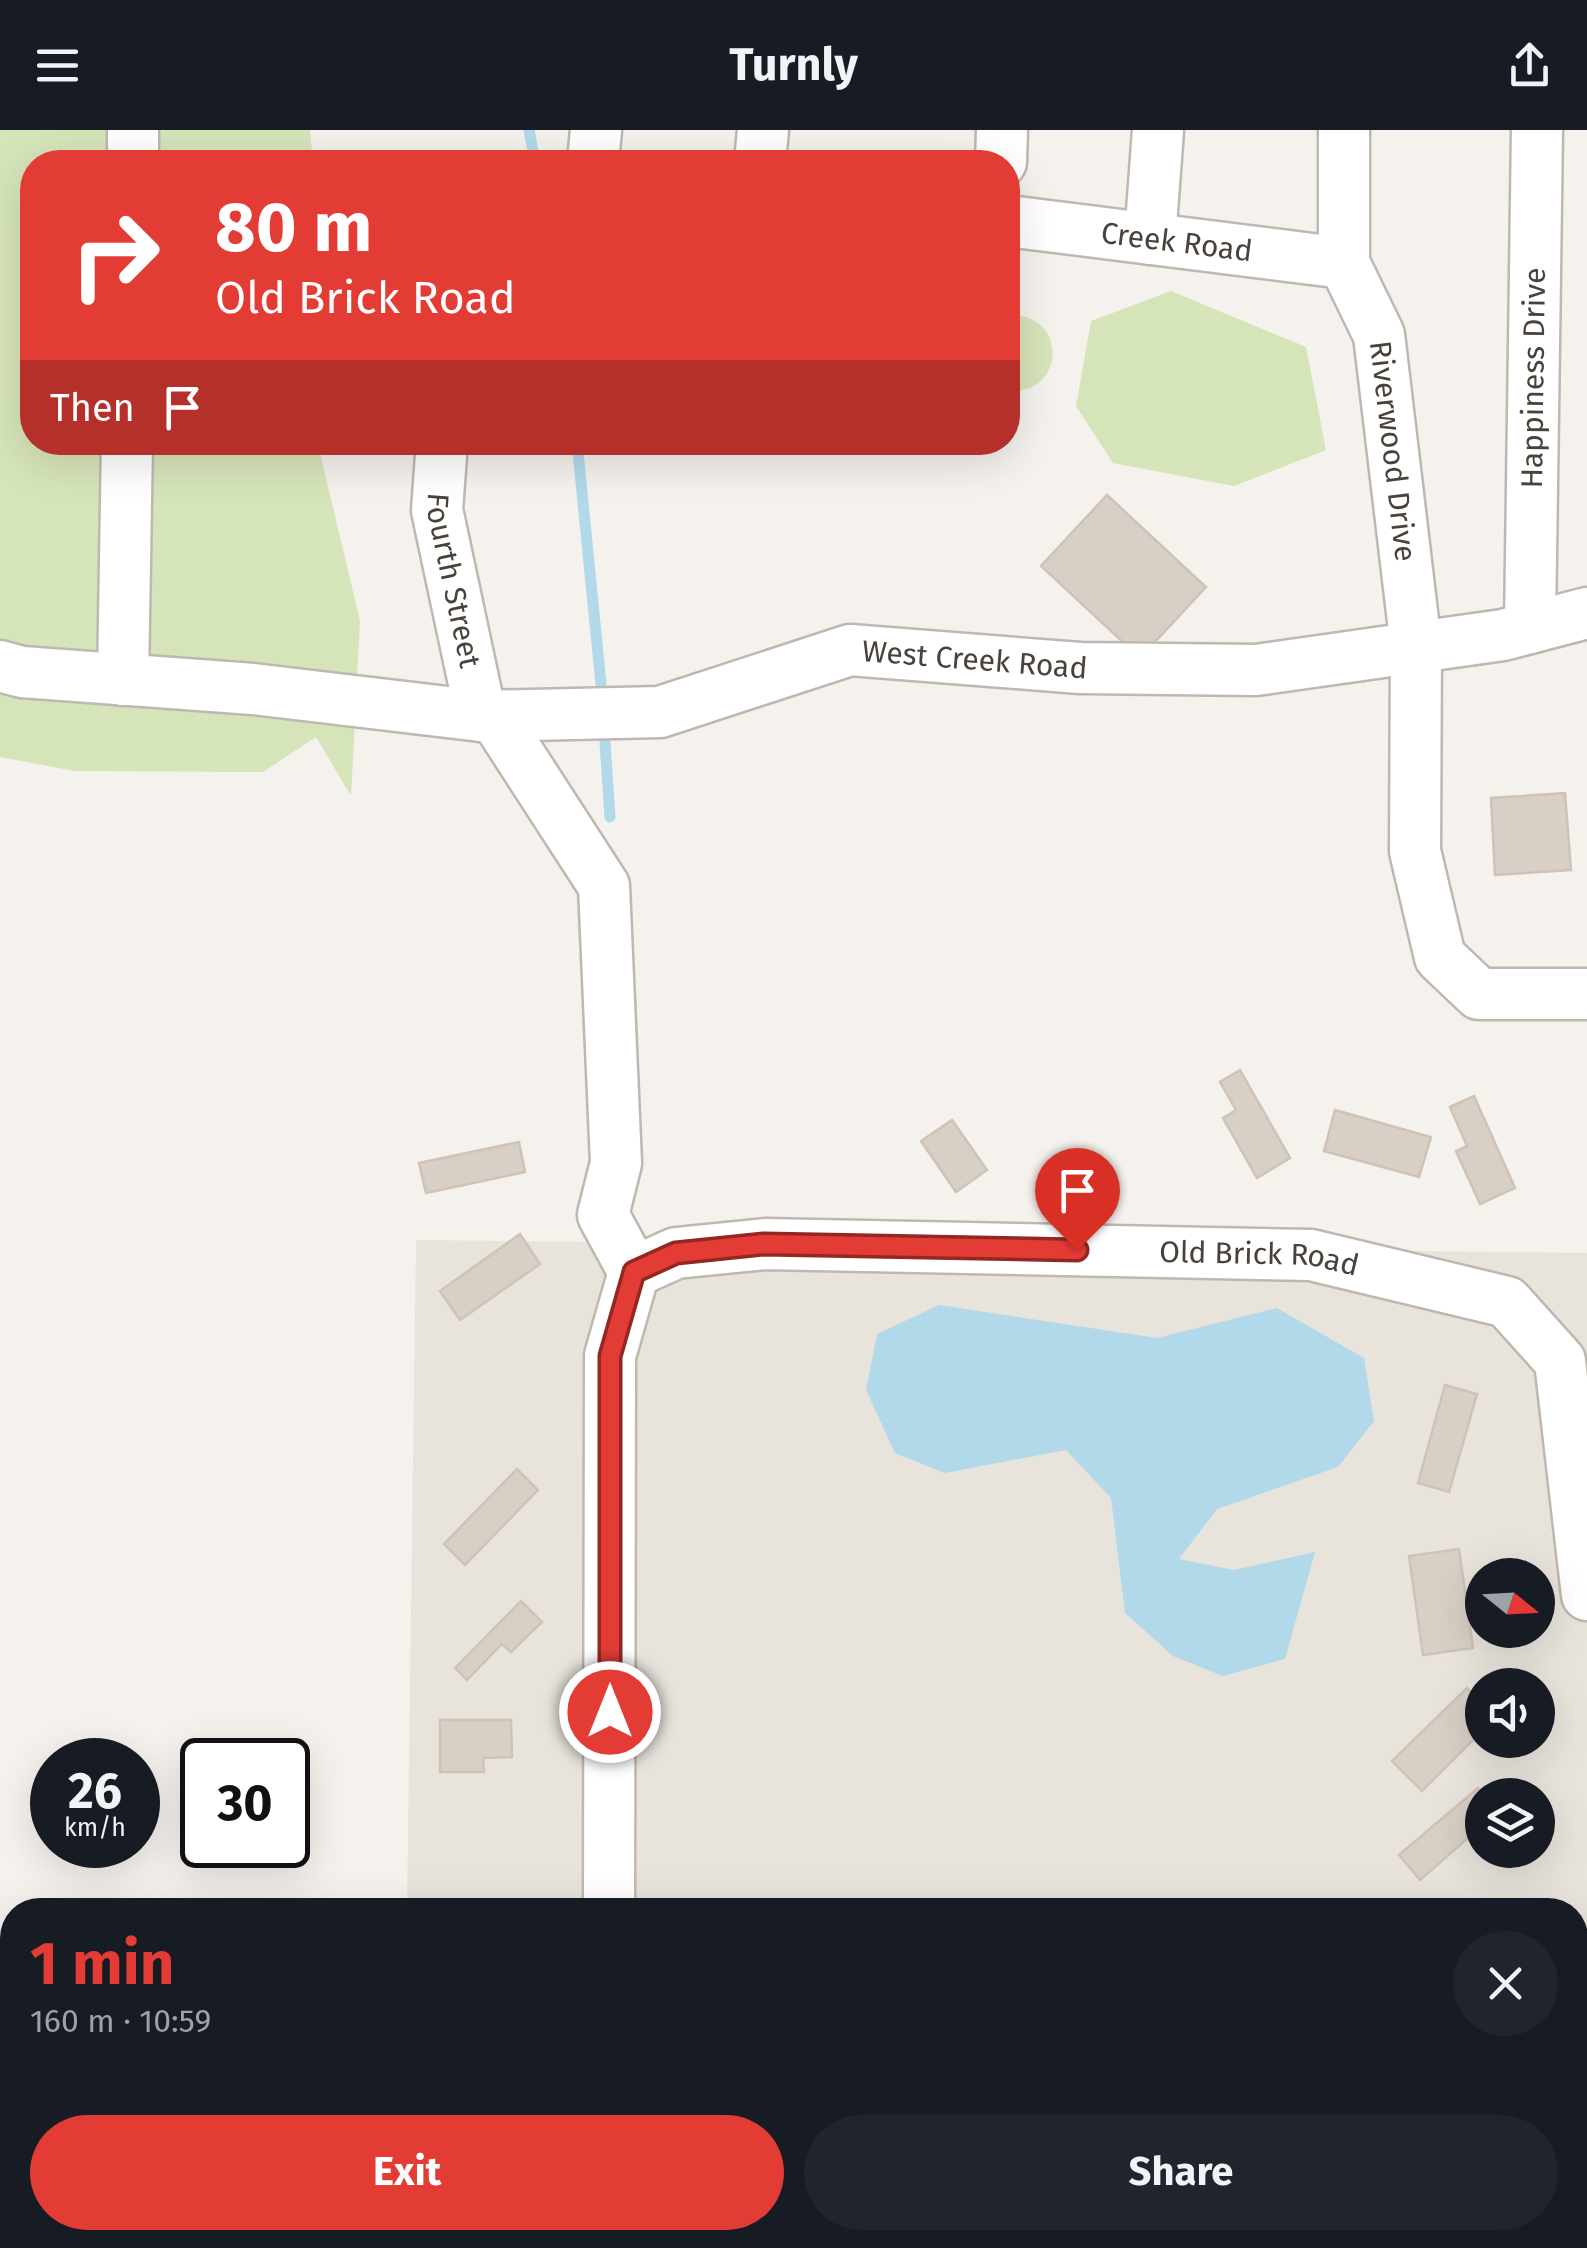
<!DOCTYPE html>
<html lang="en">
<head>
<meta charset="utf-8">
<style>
  :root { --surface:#171b24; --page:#20242c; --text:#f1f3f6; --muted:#9ea1a6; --accent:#e33c35 }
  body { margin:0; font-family:"Fira Sans",sans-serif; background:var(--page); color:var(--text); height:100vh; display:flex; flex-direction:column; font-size:38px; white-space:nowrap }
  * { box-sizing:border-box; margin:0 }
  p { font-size:32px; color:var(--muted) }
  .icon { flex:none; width:55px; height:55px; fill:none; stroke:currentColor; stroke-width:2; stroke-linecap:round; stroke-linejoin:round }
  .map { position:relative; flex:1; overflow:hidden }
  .side { position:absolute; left:0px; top:1768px; width:1588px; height:352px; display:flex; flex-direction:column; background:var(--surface); border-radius:40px 40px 0 0; box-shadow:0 10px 40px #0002 }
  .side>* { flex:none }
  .hud { position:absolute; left:20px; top:20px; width:1000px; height:305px; border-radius:40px; box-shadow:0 10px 40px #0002; background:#e33c35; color:#fff; overflow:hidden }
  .needle { width:65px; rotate:108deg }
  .fabs { position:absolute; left:1465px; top:1428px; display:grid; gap:20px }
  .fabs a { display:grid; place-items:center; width:90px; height:90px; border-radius:50%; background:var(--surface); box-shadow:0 10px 40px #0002; font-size:50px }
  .speed { position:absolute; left:30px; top:1608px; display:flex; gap:20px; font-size:50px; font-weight:700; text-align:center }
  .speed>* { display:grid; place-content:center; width:130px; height:130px; border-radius:50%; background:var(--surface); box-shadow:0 10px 40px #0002; line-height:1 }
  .speed small { font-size:25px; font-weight:400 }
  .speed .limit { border:5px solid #111; border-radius:15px; background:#fff; color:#111 }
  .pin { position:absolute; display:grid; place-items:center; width:85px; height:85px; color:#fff; margin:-102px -42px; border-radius:50% 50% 50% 0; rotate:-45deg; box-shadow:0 0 10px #0007 }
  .pin .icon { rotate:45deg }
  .me { position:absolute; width:110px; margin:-55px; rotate:0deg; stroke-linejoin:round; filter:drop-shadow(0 0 8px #0008) }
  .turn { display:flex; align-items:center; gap:35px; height:210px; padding:0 30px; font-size:45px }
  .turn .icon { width:130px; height:130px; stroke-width:2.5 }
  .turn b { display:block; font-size:70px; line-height:85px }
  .then { display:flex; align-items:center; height:95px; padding:0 30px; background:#0003; gap:20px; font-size:38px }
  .round { display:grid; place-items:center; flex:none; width:105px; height:105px; border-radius:52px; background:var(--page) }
  .overview { display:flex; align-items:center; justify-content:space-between; height:170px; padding:0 30px }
  h1 { font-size:60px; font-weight:700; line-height:75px; color:var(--accent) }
  .button { display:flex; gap:20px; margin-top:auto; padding:20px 30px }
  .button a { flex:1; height:115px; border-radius:60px; background:var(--accent); color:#fff; font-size:40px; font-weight:700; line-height:115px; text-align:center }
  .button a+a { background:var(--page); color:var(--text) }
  header { display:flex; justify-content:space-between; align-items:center; height:130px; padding:0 30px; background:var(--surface); font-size:45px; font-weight:700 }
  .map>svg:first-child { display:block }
</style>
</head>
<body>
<header><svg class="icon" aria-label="menu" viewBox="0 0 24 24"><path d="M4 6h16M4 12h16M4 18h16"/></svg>Turnly<svg class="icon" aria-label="share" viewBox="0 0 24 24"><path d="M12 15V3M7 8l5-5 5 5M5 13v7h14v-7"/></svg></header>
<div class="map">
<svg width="1587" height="2118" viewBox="0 0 1587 2118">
  <rect width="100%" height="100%" fill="#f5f1ed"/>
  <path fill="#e8e3db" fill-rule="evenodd" d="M416,1110L1587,1123V2118H403V2108H1575V1780H407ZM1482,1445H1538V1500H1482ZM1482,1555H1538V1610H1482ZM1482,1665H1538V1720H1482Z"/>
  <g fill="#d6e4ba">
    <polygon points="0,0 310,0 313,32 32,32 32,312 322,313 321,327 360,491 351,666 316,607 263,642 75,641 0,627"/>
    <polygon points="1171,161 1306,217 1326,320 1234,356 1113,333 1076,276 1091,191"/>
    <path d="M1008,185C1069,183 1066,265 1008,261Z"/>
  </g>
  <polygon fill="#b1d9ea" points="939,1175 1157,1208 1277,1178 1364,1228 1374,1291 1338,1337 1217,1379 1179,1429 1234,1440 1315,1422 1285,1529 1223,1546 1173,1526 1125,1483 1111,1368 1066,1320 945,1343 895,1323 866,1260 877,1204"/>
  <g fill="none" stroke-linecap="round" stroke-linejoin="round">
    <g stroke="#b1d9ea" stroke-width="11">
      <polyline points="529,0 533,21"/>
      <polyline points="577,312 601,554"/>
      <polyline points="605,613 610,687"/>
    </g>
  </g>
  <g fill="#d8cfc6" stroke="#cfc3b7" stroke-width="2.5">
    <polygon points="1107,365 1206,457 1140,528 1041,436"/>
    <polygon points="1565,663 1571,740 1495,745 1491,668"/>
    <polygon points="1240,940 1290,1028 1257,1048 1223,988 1236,980 1220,952"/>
    <polygon points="1474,966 1515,1058 1480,1074 1456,1021 1467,1016 1450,977"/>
    <polygon points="1335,980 1431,1007 1419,1047 1324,1021"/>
    <polygon points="952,990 987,1040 956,1062 921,1011"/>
    <polygon points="519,1012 525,1042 426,1063 419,1033"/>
    <polygon points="520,1104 540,1134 460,1190 440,1161"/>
    <polygon points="1445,1255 1477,1264 1449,1362 1418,1353"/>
    <polygon points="517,1339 538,1360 465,1435 444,1414"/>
    <polygon points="1459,1419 1473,1518 1423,1525 1409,1426"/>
    <polygon points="521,1471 542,1492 511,1522 502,1514 467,1550 455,1538"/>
    <polygon points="1467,1558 1482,1574 1482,1601 1422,1661 1392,1631"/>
    <polygon points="440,1590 511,1590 512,1627 483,1628 484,1642 440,1642"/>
    <polygon points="1478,1658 1484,1665 1482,1696 1420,1750 1399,1725"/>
    <polygon points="778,2108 821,2108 813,2118 770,2118"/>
    <polygon points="974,2108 1018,2108 1017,2118 974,2118"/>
    <polygon points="1066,2108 1169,2108 1168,2118 1066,2118"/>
    <rect x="1314" y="2108" width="108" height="10"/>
    <polygon points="1487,2108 1514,2108 1513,2118 1485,2118"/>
  </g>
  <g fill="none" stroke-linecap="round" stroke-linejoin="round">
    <g stroke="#bfb8b0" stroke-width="55">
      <g id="minor">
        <path id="s1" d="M1344,0V133L1379,205L1416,516L1415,721L1440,827L1479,864H1587"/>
        <polyline points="133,32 133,0"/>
        <polyline points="593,32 596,0"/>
        <polyline points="760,32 763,0"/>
        <polyline points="1001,32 1002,0"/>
        <path id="s2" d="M1008,91L1344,133"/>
        <polyline points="1150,109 1158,0"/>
        <path id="s3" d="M442,312L437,380L481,586"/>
        <path id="s4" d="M1530,498L1537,0"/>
        <path id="s5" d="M0,536L22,542L253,559L481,586L660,582L850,520L1080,538L1256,540L1503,505L1587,483"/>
        <polyline points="123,550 127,312"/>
        <polyline points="494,586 604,756 616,1033 603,1085 634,1142"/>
        <path id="s6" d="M634,1142L676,1123L765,1114L1311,1125L1507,1172L1560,1231L1587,1465"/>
        <polyline points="609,1780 610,1226 634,1142"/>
        <polyline points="1575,1904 1587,1903"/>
        <polyline points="0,2002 12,1999"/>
        <polyline points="1258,2108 1259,2118"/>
        <polyline points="609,2118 609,2108"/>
      </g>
    </g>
    <use href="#minor" stroke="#fff" stroke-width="50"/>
  </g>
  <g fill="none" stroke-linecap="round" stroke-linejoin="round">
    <g stroke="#942722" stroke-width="25">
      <polyline id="route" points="610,1582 610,1226 634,1142 676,1123 764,1114 1077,1120"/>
    </g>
    <use href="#route" stroke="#e33c35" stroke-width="18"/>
  </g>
  <g text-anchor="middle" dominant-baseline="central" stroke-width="8" stroke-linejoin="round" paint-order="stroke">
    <g font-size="30" fill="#49423b" stroke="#fff">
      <text stroke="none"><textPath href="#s2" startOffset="170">Creek Road</textPath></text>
      <text stroke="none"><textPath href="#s4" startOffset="250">Happiness Drive</textPath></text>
      <text stroke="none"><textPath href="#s1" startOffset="330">Riverwood Drive</textPath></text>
      <text stroke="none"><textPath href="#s3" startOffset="140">Fourth Street</textPath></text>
      <text stroke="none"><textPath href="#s5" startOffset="988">West Creek Road</textPath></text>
      <text stroke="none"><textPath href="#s6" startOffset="630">Old Brick Road</textPath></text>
    </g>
  </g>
</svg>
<div class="fabs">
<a><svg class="needle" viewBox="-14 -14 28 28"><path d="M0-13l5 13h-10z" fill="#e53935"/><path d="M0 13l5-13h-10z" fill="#9ea1a6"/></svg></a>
<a><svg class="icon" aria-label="sound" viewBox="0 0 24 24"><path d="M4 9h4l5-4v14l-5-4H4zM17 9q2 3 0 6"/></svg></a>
<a><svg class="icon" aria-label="layers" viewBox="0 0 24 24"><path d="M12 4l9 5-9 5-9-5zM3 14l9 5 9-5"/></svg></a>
</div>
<div class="speed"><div>26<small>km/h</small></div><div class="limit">30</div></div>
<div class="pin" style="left:1077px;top:1120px;background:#d93025"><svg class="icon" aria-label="arrive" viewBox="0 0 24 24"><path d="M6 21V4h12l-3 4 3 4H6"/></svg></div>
<svg class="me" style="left:610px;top:1582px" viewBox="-20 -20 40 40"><circle r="17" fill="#e33c35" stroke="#fff" stroke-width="3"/><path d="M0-11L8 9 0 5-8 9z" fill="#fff"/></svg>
<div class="hud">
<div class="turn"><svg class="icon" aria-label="right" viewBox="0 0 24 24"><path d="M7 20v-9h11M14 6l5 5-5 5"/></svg><div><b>80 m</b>Old Brick Road</div></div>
<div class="then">Then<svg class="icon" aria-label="arrive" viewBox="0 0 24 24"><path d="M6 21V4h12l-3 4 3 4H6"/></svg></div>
</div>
<section class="side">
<div class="overview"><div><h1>1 min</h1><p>160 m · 10:59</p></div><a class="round"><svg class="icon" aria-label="close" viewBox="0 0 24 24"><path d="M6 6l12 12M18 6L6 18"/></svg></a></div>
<div class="button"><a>Exit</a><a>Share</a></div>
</section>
</div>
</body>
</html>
